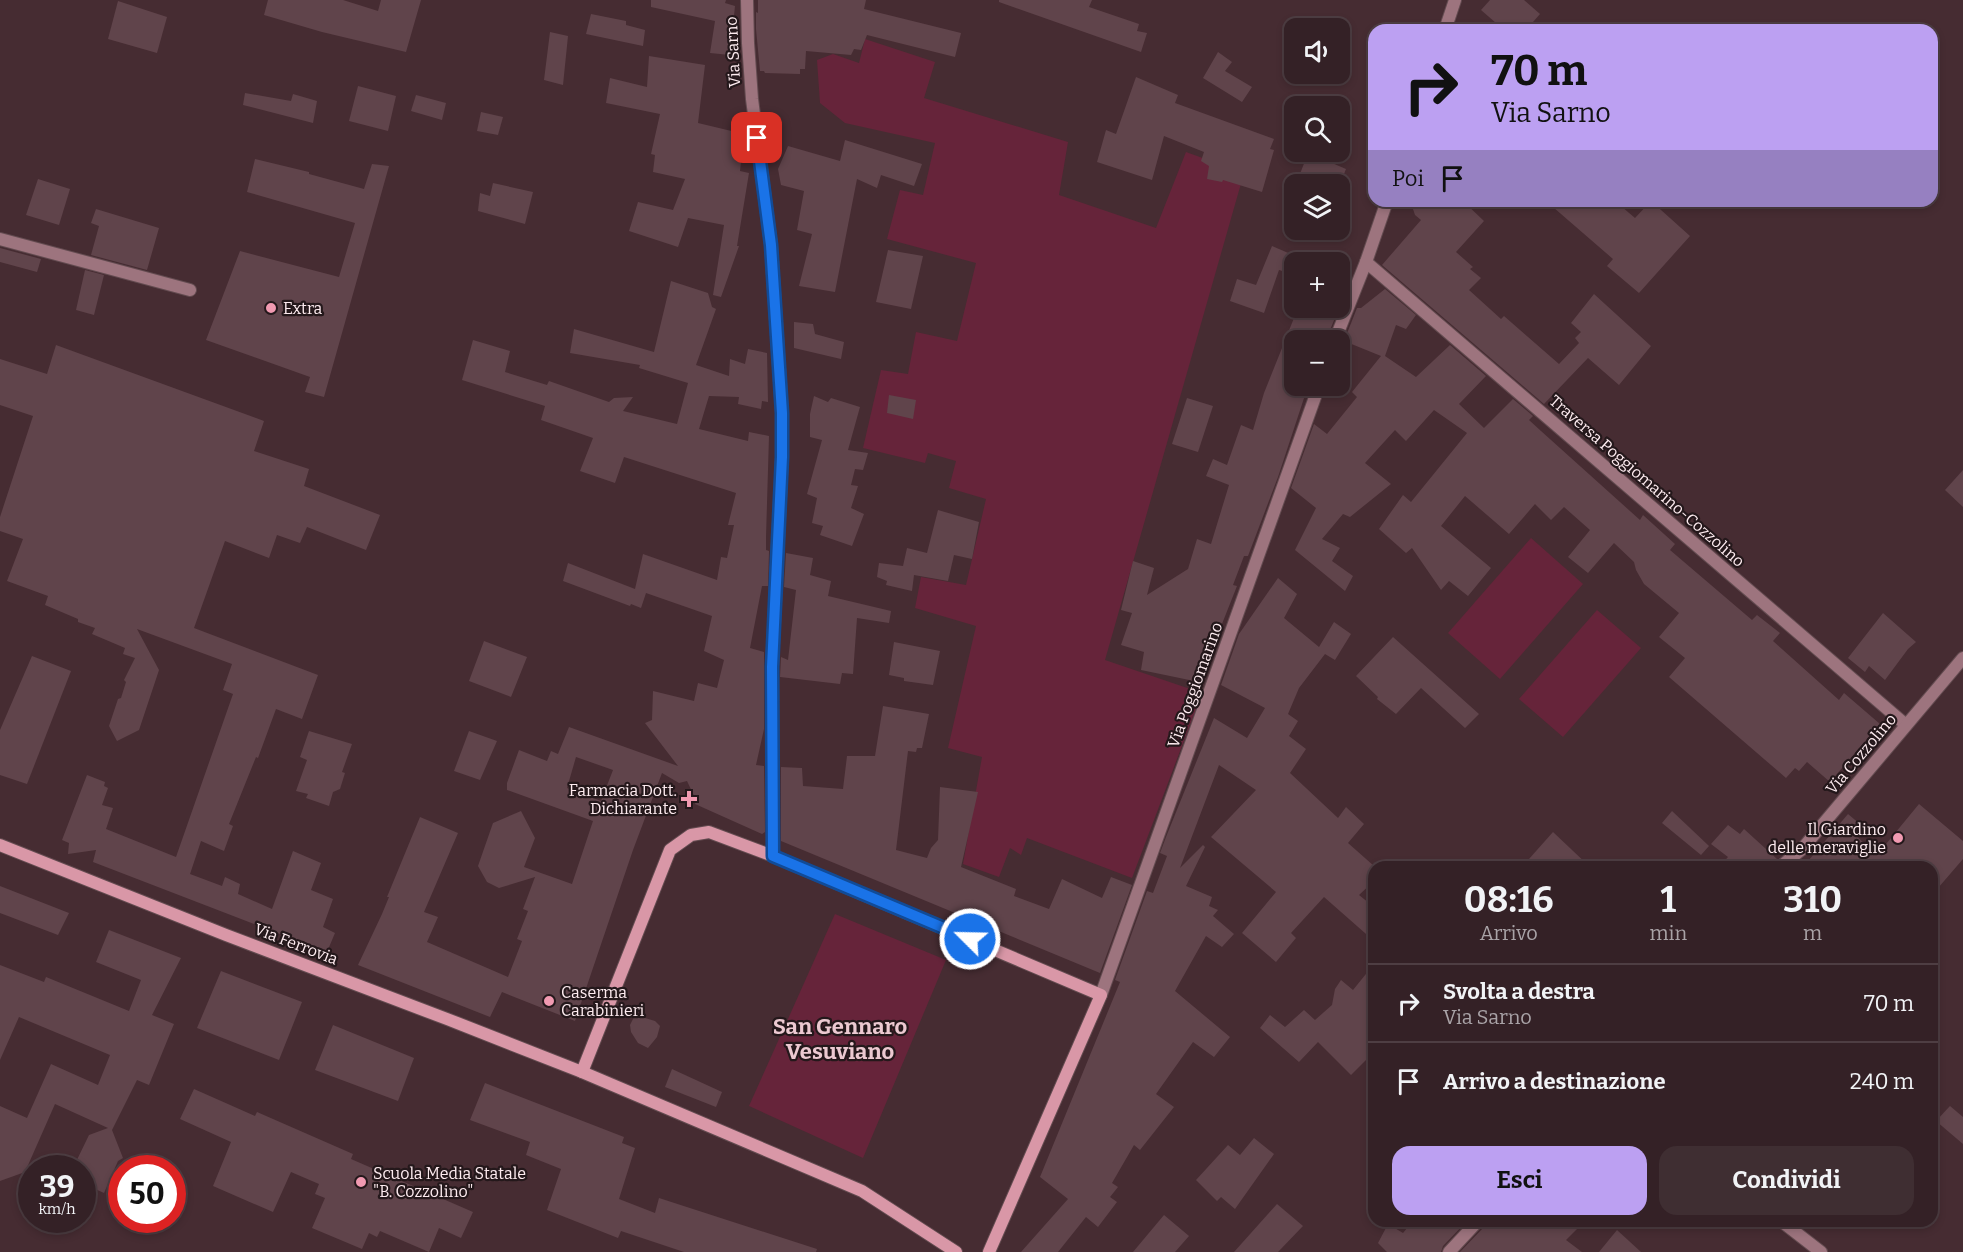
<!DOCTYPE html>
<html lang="it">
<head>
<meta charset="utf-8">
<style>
  :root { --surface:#342126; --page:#3f2e32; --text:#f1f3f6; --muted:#a9a3a7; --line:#4e3e43; --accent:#bca0f2 }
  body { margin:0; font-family:Bitter,serif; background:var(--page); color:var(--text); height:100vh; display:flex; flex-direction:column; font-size:22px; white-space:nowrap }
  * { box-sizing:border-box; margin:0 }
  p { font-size:20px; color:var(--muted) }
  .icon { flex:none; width:33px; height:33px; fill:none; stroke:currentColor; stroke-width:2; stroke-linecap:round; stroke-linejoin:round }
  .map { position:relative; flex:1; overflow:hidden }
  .panel { position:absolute; left:1368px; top:861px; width:570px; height:366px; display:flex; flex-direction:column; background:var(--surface); border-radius:18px; box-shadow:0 3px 9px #0003,0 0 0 2px var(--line) }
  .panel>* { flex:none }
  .top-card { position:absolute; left:1368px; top:24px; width:570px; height:183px; border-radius:18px; box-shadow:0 3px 9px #0003,0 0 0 2px var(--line); background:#bca0f2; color:#111; overflow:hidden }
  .fabs { position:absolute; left:1284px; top:18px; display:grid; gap:12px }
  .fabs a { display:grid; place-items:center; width:66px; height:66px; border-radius:12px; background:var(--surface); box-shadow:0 3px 9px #0003,0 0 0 2px var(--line); font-size:30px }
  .speed { position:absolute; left:18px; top:1155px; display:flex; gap:12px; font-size:30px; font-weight:700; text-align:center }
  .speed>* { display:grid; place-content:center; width:78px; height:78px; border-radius:50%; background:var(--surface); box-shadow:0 3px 9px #0003,0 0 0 2px var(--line); line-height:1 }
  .speed small { font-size:15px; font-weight:400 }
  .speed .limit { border:9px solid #d22; background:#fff; color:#111 }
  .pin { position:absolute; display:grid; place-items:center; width:51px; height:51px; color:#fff; margin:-26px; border-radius:12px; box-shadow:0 3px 9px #0006 }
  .me { position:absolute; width:66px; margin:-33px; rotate:293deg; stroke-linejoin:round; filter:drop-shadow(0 0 4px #0008) }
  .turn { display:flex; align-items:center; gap:21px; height:126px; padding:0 24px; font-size:27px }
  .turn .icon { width:78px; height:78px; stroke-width:2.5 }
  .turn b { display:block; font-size:42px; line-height:51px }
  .then { display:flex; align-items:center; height:57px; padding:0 24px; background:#0003; gap:12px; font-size:22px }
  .eta { display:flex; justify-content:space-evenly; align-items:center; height:102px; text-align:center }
  .eta b { font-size:36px; font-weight:700; line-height:42px }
  .action { display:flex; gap:12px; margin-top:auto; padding:12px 24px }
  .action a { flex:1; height:69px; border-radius:18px; background:var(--accent); color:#111; font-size:24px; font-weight:700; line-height:69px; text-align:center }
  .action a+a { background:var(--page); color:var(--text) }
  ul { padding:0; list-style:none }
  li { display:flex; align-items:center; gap:18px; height:78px; padding:0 24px; border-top:2px solid var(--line) }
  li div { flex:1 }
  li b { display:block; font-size:22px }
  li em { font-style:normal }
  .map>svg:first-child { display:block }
</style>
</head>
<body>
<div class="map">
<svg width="1963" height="1252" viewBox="0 0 1963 1252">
  <rect width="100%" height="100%" fill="#462c32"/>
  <g fill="#66243a">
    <polygon points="865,39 935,62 924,98 1068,142 1059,195 1156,228 1186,152 1244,173 1105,660 1202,693 1132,878 1027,838 1021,855 1010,848 999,877 963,864 982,757 948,748 976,626 915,608 921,577 966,585 986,499 949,488 956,461 928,453 925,463 863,448 881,370 908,374 916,332 957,341 976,263 887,239 900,190 923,195 935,143 845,123 820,103 817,60 833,54 859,63"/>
    <polygon points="1531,538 1583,584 1500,679 1448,633"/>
    <polygon points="1597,610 1641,648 1563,737 1519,699"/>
    <polygon points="835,914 946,960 863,1158 749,1106"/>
  </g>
  <g fill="#60444b" fill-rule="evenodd">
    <polygon points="268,0 343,0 378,11 381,0 421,0 406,52 322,32 264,15"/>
    <polygon points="651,0 726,0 725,3 735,6 730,55 710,53 715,21 651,7"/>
    <polygon points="758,0 866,0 864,9 961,33 955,57 867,35 861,50 854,49 851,55 806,51 805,69 800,69 800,74 765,73 764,71 760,71 756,29 756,12 758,13"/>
    <polygon points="999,0 1092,0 1089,7 1139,24 1137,31 1147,33 1141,52 999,2"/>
    <polygon points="1490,0 1524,0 1540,14 1526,30 1504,30 1481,10"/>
    <polygon points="118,1 167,17 157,53 108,39"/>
    <polygon points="591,14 626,21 626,25 645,30 643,46 586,34"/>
    <polygon points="550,32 568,36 563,85 544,80"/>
    <polygon points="1218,52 1232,62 1225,71 1252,87 1242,102 1203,78"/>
    <polygon points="649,56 705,65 698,123 744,134 740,171 749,173 737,246 739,246 721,297 713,295 724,225 688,218 678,247 629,231 638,202 673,210 685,179 653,172 655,155 651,154 660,114 606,103 610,78 647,87"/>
    <polygon points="1136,77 1178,95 1175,103 1274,139 1270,149 1274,150 1262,192 1223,180 1222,182 1207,179 1209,166 1201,161 1204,152 1164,136 1152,180 1097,162 1106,130 1116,134"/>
    <polygon points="358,86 396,96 388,131 349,121"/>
    <polygon points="245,93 291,101 293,94 317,101 313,123 243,105"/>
    <polygon points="416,95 446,103 442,120 411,111"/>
    <polygon points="481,112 503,117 498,135 477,131"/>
    <polygon points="845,140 922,164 914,186 881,175 877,188 857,179 835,292 799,286 812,234 797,230 804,191 781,185 778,169 788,146 840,161"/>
    <polygon points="255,159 309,172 309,174 364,189 372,164 389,166 324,397 305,392 310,377 206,340 240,251 339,277 355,223 247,192"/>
    <polygon points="1325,160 1346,169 1340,184 1296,184 1305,161 1324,164"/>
    <polygon points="38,179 70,189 59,225 26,215"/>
    <polygon points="493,183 533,192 525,224 478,211 480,193 490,196"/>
    <polygon points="1419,201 1463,201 1484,221 1456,252 1473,267 1470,269 1481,278 1469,290 1501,319 1504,316 1559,364 1579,343 1575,338 1581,332 1571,323 1594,294 1651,346 1619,385 1588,358 1544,404 1382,265 1421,220 1415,215 1412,206"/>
    <polygon points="1546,201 1615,201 1635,218 1651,201 1690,236 1639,293 1607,266 1613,259"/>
    <polygon points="96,209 159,228 147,270 91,255 99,226 91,223"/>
    <polygon points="1272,246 1293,255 1289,273 1279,270 1264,313 1230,301 1237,279 1256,285"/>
    <polygon points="0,248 41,259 37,272 0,262"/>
    <polygon points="888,250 923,256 911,309 876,302"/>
    <polygon points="85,270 104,275 94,315 76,310"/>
    <path d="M671,281L708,293L712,307L716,309L696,365L729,376L730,359L745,364L748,349L767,353L768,402L762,401L761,409L738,404L739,397L709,396L699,429L748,441L749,432L769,436L766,537V550L769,551L768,586H762L750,648L764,652V729L756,765L764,766L765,832L762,834L695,804L696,800L687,781L679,783L662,773L633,850L575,1021L502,992L490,1017L358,965L382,914L389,897H387L420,817L458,833L424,912L438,917L427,942L508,977L522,941L517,939L528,911L523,909L535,877L499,888L487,882L478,866L493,823L521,811L535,838L524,867L572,884L593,821L507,790V783L519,750L547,761L551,751L558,754L569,727L678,766L645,723L652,720L653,691L694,701L698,683L717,688L724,660L704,651L712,616L646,593L641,608L631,604L630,606L563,581L568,563L635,589L643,554L717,580L721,557L727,558L734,525H728L736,493L624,457L615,483L580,471L593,438L541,420L545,406L462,380L473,340L510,351L505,372L547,385L549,381L609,402L614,398L633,397L623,411L677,424L688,383L639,368L640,365L570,353L574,329L654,352ZM576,757L613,770L601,801L567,788Z"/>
    <polygon points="1385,289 1416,315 1406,329 1396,325 1385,356 1416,377 1450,345 1486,376 1459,404 1484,428 1513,399 1533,416 1529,420 1541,431 1640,520 1643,515 1675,544 1670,550 1752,620 1757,615 1780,633 1773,641 1839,700 1844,693 1880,724 1830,782 1807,762 1799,771 1795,768 1786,778 1669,677 1685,658 1659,637 1679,613 1644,584 1636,570 1634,562 1614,543 1588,573 1568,557 1590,530 1564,507 1551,520 1535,504 1509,534 1465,496 1441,526 1491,568 1468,596 1449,581 1441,590 1412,548 1406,553 1379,529 1403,495 1411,502 1467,433 1434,410 1406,441 1395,430 1365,463 1391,484 1350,517 1343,514 1322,539 1340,548 1332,561 1353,576 1345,591 1295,550 1316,508 1291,488 1314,424 1327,434 1357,397 1352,392 1381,356 1344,341 1357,308 1361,308"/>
    <polygon points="1298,308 1339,308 1328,335 1326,334 1324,340 1294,340 1294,386 1308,386 1278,477 1248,556 1244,556 1233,585 1237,586 1199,682 1141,670 1144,652 1121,645 1132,613 1121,610 1133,561 1154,568 1147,595 1188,569 1197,539 1211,544 1229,485 1206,476 1213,459 1227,465 1241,425 1253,430 1264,393"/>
    <polygon points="794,322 813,324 815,334 844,342 841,359 794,348"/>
    <polygon points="56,345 264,421 254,451 309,469 304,486 380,515 366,550 307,527 300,543 277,535 269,558 225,541 194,628 318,675 302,719 276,709 258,758 256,757 229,824 233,826 224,851 201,841 190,874 222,886 225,877 240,884 238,894 272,909 293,851 321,863 311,890 333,899 323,927 335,933 327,952 93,862 96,850 68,854 69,843 62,840 87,775 105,782 104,786 108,788 102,805 113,808 106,829 176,857 233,694 223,690 232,664 137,629 159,670 139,730 117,741 109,726 118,699 121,698 126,682 124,680 135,658 123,654 125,648 92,634 95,628 78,622 78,619 45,605 48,596 7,581 23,539 0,531 0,517 33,416 0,405 0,359 47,374"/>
    <polygon points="889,395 916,400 913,419 887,413"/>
    <polygon points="814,396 828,402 831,398 860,407 848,450 868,453 863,470 855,469 851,485 858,486 851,508 864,514 852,546 820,535 823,526 812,523 817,498 807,494 822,440 810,437 810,414"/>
    <polygon points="1187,398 1213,406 1198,452 1172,444"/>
    <polygon points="1963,470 1963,507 1945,490"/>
    <polygon points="938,510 979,522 972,559 954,555 948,581 914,575 912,591 886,585 887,581 877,577 879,563 903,566 907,548 927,553"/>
    <polygon points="786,553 813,558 810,575 831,581 828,596 891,611 889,623 857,618 853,674 842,673 840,684 780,677 781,657 788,660 796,590 784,587"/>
    <polygon points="1278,578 1297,594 1284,618 1319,647 1334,622 1351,634 1335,660 1325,654 1299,688 1288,714 1298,721 1289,736 1306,749 1290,773 1338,818 1346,807 1364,824 1348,843 1374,866 1374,881 1359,895 1374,907 1374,941 1324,897 1291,933 1296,938 1276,962 1242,933 1276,892 1211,837 1256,790 1219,765 1180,868 1203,845 1205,847 1186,886 1212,897 1209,906 1218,910 1213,916 1234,934 1222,947 1206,936 1175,991 1230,1037 1214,1057 1193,1042 1156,1094 1174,1107 1140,1150 1134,1145 1112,1183 1118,1187 1110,1197 1117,1202 1098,1227 1086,1217 1058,1252 1021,1252 1068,1199 1040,1177 1120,982 1115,980 1147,891 1153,893 1167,856 1160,853 1166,837 1214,718 1247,738 1265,708 1221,685 1239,634"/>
    <polygon points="1883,613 1916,642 1908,649 1885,680 1869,666 1865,672 1848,658"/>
    <polygon points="1393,637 1479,714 1465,728 1421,688 1396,714 1377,699 1378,697 1356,676"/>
    <polygon points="484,641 527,657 511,697 469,681"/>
    <polygon points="894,642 940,651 933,685 904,681 904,678 889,675"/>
    <polygon points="32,656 71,671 27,784 0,775 0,730"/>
    <polygon points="883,706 929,714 922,748 917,748 916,752 908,751 896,850 927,858 931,848 938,840 940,787 978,792 961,867 1016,889 1014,896 1049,909 1062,879 1102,898 1111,877 1132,885 1100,973 781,841 781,767 802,768 803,786 843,789 847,756 875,756"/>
    <polygon points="309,731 352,744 342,772 345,773 340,789 333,792 329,806 306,798 308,794 296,791 307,760 300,757"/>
    <polygon points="469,731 497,741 480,780 454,771"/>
    <polygon points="1919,804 1963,841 1963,859 1932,895 1932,867 1803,867 1848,814 1861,825 1853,833 1877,855"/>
    <polygon points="1672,811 1709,846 1701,855 1662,823"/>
    <polygon points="1728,825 1740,834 1744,829 1777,859 1772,867 1719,867 1728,857 1711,844"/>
    <polygon points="1553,832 1590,867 1538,867 1529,859"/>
    <polygon points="0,886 69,913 58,935 0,913"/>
    <polygon points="109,930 181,958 152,1015 174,1024 149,1085 137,1080 112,1130 123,1158 118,1161 104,1193 82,1183 82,1168 73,1168 89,1135 108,1128 55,1104 25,1172 0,1181 0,1106 27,1118 51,1064 98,1085 110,1055 19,1017 0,1060 0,965 44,982 46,977 129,1011 141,980 96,962"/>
    <polygon points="1374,964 1374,1052 1351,1075 1318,1042 1299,1062 1260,1028 1270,1015 1285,1027 1304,1010 1315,1020 1332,1005 1335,989 1341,980 1353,990"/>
    <polygon points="221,971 302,1002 279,1060 197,1028"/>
    <polygon points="635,1015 655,1021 660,1026 657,1037 648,1048 638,1043 631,1032 630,1025"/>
    <polygon points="333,1025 414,1058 398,1101 315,1070"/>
    <polygon points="672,1069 722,1092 716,1107 665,1087"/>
    <polygon points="485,1083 624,1137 622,1143 635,1148 619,1199 655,1213 659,1198 817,1249 816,1252 684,1252 621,1231 618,1238 547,1210 561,1169 526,1155 530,1142 470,1120"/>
    <polygon points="194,1089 255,1116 257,1112 353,1154 351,1159 473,1212 461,1238 439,1228 429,1252 380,1231 377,1237 369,1233 362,1249 312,1228 325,1198 315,1194 319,1184 291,1172 273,1212 213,1186 231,1142 180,1119"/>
    <polygon points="1950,1106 1963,1117 1963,1144 1936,1121"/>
    <polygon points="1254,1138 1274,1154 1235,1209 1221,1197 1217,1201 1196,1180 1228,1145 1240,1155"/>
    <polygon points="1277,1204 1303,1226 1278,1252 1234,1252"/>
    <polygon points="1164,1215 1189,1236 1175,1252 1133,1252"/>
    <polygon points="1413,1221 1467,1221 1443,1246 1441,1252 1387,1252 1378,1243 1388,1224 1403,1233"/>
    <polygon points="1486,1221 1585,1221 1566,1240 1582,1252 1460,1252 1484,1227"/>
    <polygon points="1617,1230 1641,1252 1599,1252"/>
  </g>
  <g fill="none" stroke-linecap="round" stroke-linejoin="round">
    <g stroke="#634b50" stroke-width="14">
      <g id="street">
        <polyline points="747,0 748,43 752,99 771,245 782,413 782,457 772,667 773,856"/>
        <polyline points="1445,30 1455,0"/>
        <polyline points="0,239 190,290"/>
        <polyline points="1366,262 1906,725"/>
        <polyline points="1335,340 1366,262 1387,201"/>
        <polyline points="1780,867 1802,849 1963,658"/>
        <polyline points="1101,995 1319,386"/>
        <polyline points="1781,1221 1821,1252"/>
        <polyline points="1449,1252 1478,1221"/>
      </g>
    </g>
    <g stroke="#634b50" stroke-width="14">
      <g id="secondary">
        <polyline points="0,845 226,935 447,1019 582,1072 862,1191 956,1252"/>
        <polyline points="582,1072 670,850 691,835 709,832 773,856 1101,995 989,1252"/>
      </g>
    </g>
    <use href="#street" stroke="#9d747e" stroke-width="12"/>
    <use href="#secondary" stroke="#d997a7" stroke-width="12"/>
  </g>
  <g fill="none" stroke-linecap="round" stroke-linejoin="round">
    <g stroke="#114b97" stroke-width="15">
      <polyline id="route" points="757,138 771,245 782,413 782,457 772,667 773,856 970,939"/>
    </g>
    <use href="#route" stroke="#1a73e8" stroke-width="10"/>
  </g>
  <g fill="#f19ab1" stroke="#24181b" stroke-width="2">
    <circle cx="271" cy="308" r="6"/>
    <path d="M686 790h6v6h6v6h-6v6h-6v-6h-6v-6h6z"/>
    <circle cx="1898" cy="838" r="6"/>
    <circle cx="549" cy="1001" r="6"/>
    <circle cx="361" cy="1182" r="6"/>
  </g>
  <g text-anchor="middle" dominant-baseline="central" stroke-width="4.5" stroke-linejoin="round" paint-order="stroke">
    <g font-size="16" fill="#feecf0" stroke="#24181b">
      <text transform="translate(733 52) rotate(-93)">Via Sarno</text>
      <text transform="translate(1647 481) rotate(41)">Traversa Poggiomarino-Cozzolino</text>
      <text transform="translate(1195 685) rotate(-70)">Via Poggiomarino</text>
      <text transform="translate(1861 754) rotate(-50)">Via Cozzolino</text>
      <text transform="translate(296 944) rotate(21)">Via Ferrovia</text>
    </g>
    <g font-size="16" fill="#feecf0" stroke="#24181b" text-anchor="start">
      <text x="283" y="308">Extra</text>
      <text x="677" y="790" text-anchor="end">Farmacia Dott.<tspan x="677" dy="18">Dichiarante</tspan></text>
      <text x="1886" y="829" text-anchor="end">Il Giardino<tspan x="1886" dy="18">delle meraviglie</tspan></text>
      <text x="561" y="992">Caserma<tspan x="561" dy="18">Carabinieri</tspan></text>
      <text x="373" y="1173">Scuola Media Statale<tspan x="373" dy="18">"B. Cozzolino"</tspan></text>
    </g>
    <g font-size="22" font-weight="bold" fill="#ecc9d1" stroke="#24181b">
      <text x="840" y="1026">San Gennaro<tspan x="840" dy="25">Vesuviano</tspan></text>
    </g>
  </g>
</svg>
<div class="fabs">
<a><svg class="icon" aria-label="sound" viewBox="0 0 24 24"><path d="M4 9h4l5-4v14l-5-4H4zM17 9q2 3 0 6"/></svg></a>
<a><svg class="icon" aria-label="search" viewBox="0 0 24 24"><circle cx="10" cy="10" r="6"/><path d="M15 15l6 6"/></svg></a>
<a><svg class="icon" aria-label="layers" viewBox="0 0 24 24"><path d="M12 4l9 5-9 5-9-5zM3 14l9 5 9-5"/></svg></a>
<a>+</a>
<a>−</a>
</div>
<div class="speed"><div>39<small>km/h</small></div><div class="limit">50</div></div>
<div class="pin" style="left:757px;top:138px;background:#d93025"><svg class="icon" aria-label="arrive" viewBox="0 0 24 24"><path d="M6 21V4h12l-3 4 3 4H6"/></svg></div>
<svg class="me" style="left:970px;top:939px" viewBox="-20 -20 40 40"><circle r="17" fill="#1a73e8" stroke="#fff" stroke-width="3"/><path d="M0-11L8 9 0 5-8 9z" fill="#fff"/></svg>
<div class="top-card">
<div class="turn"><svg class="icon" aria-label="right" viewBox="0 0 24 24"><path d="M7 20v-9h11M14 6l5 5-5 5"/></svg><div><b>70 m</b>Via Sarno</div></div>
<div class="then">Poi<svg class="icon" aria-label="arrive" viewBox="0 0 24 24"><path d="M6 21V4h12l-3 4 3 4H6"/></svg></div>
</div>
<section class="panel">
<div class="eta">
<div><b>08:16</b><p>Arrivo</p></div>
<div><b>1</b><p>min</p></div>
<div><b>310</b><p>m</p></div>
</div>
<ul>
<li><svg class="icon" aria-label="right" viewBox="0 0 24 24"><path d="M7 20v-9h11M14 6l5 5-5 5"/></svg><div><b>Svolta a destra</b><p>Via Sarno</p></div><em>70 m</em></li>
<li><svg class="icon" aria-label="arrive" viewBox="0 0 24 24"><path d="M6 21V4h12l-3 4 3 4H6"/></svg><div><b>Arrivo a destinazione</b></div><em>240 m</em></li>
</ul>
<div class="action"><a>Esci</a><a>Condividi</a></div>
</section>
</div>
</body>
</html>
